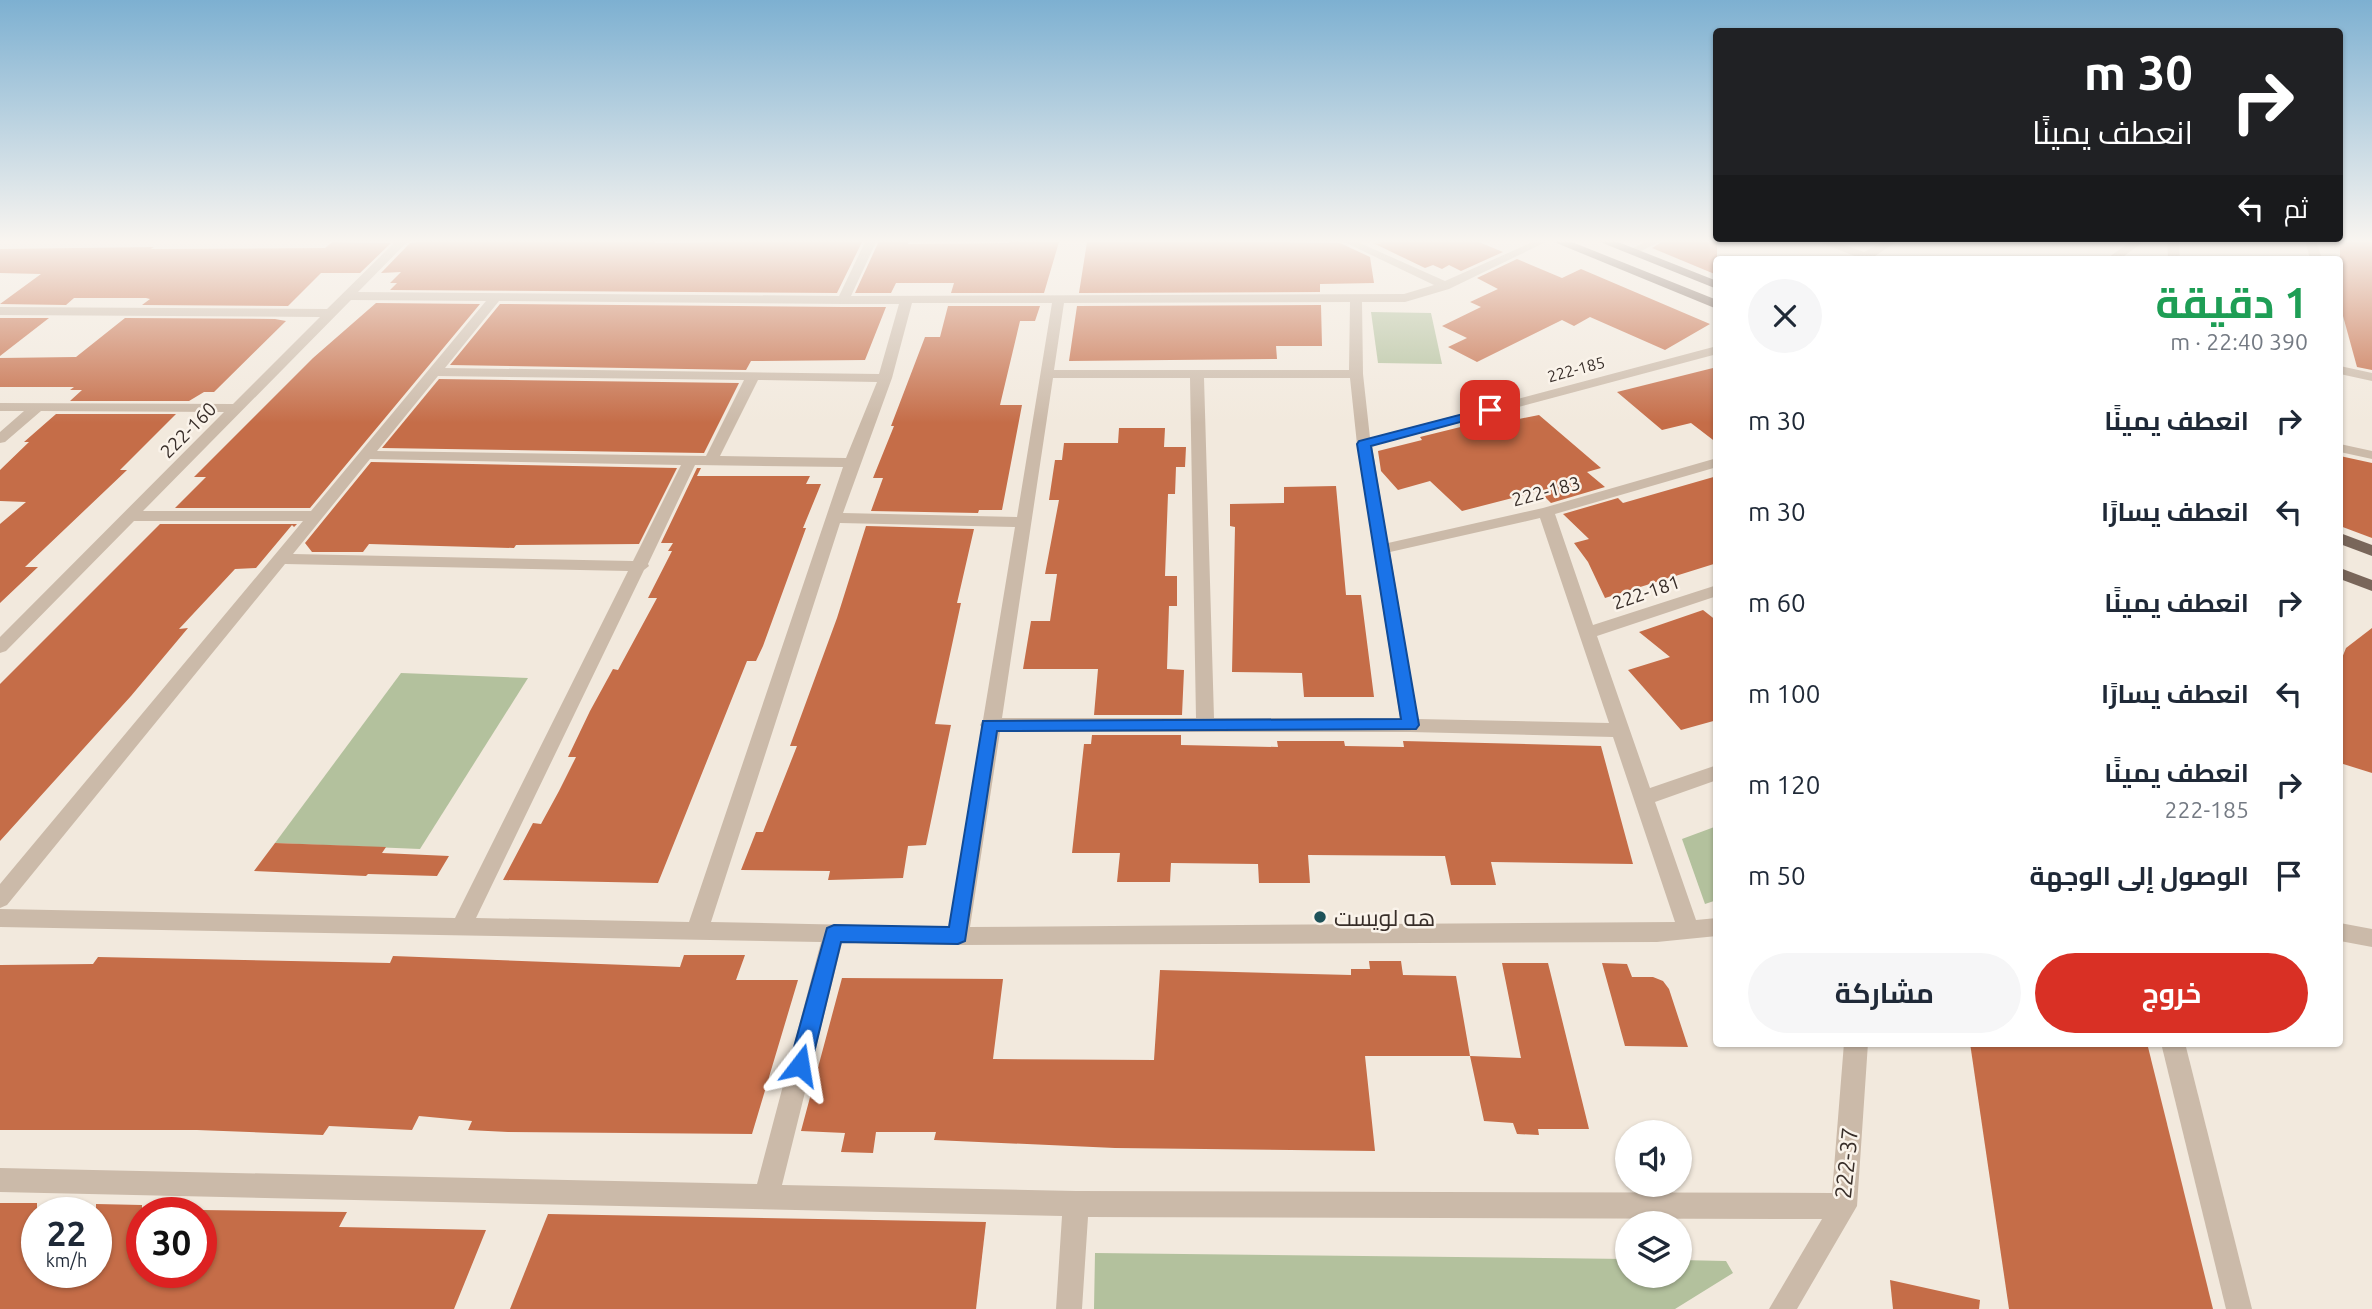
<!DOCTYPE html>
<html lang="ar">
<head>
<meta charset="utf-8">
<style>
  :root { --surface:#fff; --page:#f6f6f7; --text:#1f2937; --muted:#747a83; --accent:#d93025 }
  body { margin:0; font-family:Ubuntu,Cairo,sans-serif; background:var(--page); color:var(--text); direction:rtl; height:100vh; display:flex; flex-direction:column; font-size:26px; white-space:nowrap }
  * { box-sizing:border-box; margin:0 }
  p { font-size:23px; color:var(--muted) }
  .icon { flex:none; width:38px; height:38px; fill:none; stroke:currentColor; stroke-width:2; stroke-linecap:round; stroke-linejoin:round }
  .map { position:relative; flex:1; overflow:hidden; direction:ltr }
  .panel { position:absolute; left:1713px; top:256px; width:630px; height:791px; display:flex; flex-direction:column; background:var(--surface); border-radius:7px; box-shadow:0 2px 5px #0004; direction:rtl }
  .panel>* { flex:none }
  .guide { position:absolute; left:1713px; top:28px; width:630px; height:214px; border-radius:7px; box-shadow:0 2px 5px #0004; direction:rtl; background:#202124; color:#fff; overflow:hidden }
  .fabs { position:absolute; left:1615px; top:1120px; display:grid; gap:14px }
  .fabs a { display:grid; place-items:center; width:77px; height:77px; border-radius:50%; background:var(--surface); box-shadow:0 2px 5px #0004; font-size:35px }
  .speed { position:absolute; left:21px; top:1197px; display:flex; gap:14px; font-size:35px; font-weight:700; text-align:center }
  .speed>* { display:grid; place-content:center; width:91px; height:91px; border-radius:50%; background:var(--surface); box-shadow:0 2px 5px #0004; line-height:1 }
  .speed small { font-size:18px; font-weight:400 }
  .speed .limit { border:10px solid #d22; background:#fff; color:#111 }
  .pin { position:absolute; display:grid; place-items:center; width:60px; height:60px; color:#fff; margin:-30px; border-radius:14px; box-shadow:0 4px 10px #0006 }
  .me { position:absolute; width:77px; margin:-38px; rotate:14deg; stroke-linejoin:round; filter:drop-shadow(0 0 5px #0008) }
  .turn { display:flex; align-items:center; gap:24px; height:147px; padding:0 35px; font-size:32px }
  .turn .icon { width:91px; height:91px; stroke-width:2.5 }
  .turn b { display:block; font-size:49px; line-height:60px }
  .then { display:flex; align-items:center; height:66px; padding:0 35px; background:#0003; gap:14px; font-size:26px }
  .round { display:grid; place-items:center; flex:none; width:74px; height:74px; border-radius:37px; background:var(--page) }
  .summary { display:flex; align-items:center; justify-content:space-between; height:119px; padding:0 35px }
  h1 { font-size:42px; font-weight:700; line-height:52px; color:#1e9e55 }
  .action { display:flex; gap:14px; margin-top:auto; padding:14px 35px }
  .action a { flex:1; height:80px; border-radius:42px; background:var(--accent); color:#fff; font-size:28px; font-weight:700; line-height:80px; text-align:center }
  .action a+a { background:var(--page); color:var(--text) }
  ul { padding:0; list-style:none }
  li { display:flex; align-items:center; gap:21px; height:91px; padding:0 35px }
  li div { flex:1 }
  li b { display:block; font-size:26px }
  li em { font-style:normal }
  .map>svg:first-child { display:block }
</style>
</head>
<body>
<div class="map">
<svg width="2372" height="1309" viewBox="0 0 2372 1309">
  <rect width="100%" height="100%" fill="#f2e9dd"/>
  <g fill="#b3c19d">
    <polygon points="1371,312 1431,313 1442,364 1378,363"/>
    <polygon points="401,673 528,678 420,849 275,843"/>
    <polygon points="1717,826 1717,900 1705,904 1682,839"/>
    <polygon points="1095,1253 1627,1259 1628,1276 1680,1276 1680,1260 1726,1261 1733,1273 1675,1309 1094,1309"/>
  </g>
  <g fill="#c56d48">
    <polygon points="432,240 657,241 655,243 710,242 711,240 863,240 837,293 390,290 397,283 390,283 401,272 381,273 410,243"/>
    <polygon points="1009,240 1059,242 1044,293 951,293 954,283 896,283 891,293 855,293 879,241 909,241 908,244 1009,243"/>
    <polygon points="1372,240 1474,240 1503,252 1461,271 1449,265 1442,269 1433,265 1425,268 1373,243 1381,244"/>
    <polygon points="1665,240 1717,240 1717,275 1652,248"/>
    <polygon points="2340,240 2372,240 2372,370 2357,367 2340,305"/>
    <polygon points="1219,241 1340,243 1370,257 1374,283 1320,284 1320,292 1079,293 1087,242"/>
    <polygon points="332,242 391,243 360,273 321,273 288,306 142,305 150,299 146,298 74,298 66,305 0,304 41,274 0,273 0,249 154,247 151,249 325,248"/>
    <polygon points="1517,259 1562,278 1581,269 1710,324 1665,350 1590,317 1574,326 1562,320 1477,362 1448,347 1467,338 1442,326 1481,307 1470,302 1498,289 1477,278"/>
    <polygon points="376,303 480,304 310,508 175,508 206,477 194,477 313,358"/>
    <polygon points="500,304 843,307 886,307 865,360 751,361 746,370 450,365"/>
    <polygon points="1321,305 1322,346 1276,346 1277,359 1069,361 1077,306"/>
    <polygon points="948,306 1040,306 1035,321 1020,321 1000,405 1022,405 1002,510 979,510 978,513 871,511 883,478 873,478 894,426 891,426 925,337 940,337"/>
    <polygon points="0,318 49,318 0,356"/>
    <polygon points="125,318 275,319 286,321 214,392 204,392 189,401 70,401 82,390 70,390 74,387 0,387 0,358 76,357"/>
    <polygon points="1717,367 1717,443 1691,423 1662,430 1617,392"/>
    <polygon points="439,379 739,383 704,453 382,448"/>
    <polygon points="56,414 176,414 120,470 127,470 25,567 38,567 0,603 0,524 26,502 0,501 0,470 29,442 24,442"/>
    <polygon points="1509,415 1519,419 1539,415 1601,468 1587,472 1605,487 1551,503 1539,491 1462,511 1430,481 1398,490 1381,471 1378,451 1422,440 1420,437"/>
    <polygon points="1119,428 1165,428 1164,447 1186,447 1185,467 1176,467 1175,494 1168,494 1165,576 1177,576 1177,606 1169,606 1167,669 1184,670 1182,715 1094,715 1098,669 1023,669 1031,621 1050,621 1057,574 1045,574 1059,500 1049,500 1055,460 1062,460 1064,443 1118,443"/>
    <polygon points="2340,456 2372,463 2372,538 2340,526"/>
    <polygon points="371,462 677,468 639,544 516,545 514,548 369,544 363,552 312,552 305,543"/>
    <polygon points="697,468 701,468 697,476 810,476 806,484 821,484 803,528 806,528 763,646 756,661 747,661 658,883 503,880 533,823 541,824 559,791 576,757 568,757 590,711 613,669 618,670 657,598 648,598 672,551 668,551 673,543 661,543"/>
    <polygon points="1717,476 1717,563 1605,598 1588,562 1574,543 1589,539 1563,514 1618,498 1623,503"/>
    <polygon points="1336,486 1346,595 1361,595 1374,697 1304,697 1302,673 1232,672 1235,527 1230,526 1230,504 1284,503 1284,487"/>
    <polygon points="160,524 297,524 294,527 292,525 256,568 235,569 179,629 188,628 131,696 0,841 0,684"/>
    <polygon points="866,526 974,529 957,603 961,603 935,724 951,725 926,845 908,846 903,878 828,880 830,871 741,870 756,832 763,832 797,746 790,746 837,618"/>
    <polygon points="1703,610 1717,621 1717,720 1681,730 1628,670 1670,657 1639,632"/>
    <polygon points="2372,628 2372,773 2340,763 2340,663 2346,648"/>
    <polygon points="1092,735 1181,735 1181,745 1278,747 1277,741 1344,741 1345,746 1404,747 1403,741 1601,746 1633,864 1491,862 1496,885 1451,885 1445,856 1308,855 1310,883 1259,883 1258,864 1171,863 1170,882 1117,882 1120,853 1072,853 1084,744 1091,744"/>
    <polygon points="275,843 386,847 382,853 449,856 437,876 368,874 366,876 254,871"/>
    <polygon points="684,955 745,955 736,980 798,980 752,1134 508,1132 468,1130 472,1121 419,1116 412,1130 329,1126 323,1135 197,1130 0,1130 0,965 93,964 98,957 390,963 393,956 680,967"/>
    <polygon points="1369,961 1401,961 1403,975 1456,976 1470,1056 1365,1056 1375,1151 1115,1148 934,1140 936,1132 876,1132 873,1153 841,1152 845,1133 801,1131 842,978 1003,979 993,1059 1154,1060 1160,970 1351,975 1351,969 1370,969"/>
    <polygon points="1502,963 1548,963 1589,1129 1538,1129 1539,1135 1517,1134 1513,1123 1484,1121 1470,1056 1521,1058"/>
    <polygon points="1602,963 1627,964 1632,977 1653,977 1663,981 1669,989 1688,1047 1625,1046"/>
    <polygon points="1970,1043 2147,1043 2213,1309 2009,1309"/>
    <polygon points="0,1203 37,1203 37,1272 96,1272 96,1204 142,1205 142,1272 201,1272 201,1210 347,1212 339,1227 486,1230 454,1309 0,1309"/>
    <polygon points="548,1214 986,1222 976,1309 510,1309"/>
    <polygon points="1890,1280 1980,1300 1979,1309 1893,1309"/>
  </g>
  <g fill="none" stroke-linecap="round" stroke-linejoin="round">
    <g fill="#cbbaa9" fill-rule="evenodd">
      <path d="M397,240H409L358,292L839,296L866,240H877L851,296L1404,294L1434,285L1340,240H1353L1445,281L1537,240H1550L1449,289L1405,302H1362L1363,374L1370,438L1717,346V354L1372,446L1388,543L1543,508L1717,458V467L1555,514L1593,625L1717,585V596L1597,636L1650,788L1717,765V780L1655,802L1696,920L1717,918V936L1657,942L958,945L842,943L782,1185L1076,1191L1832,1193L1844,1043H1868L1857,1206L1797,1309H1769L1822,1219L1088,1217L1082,1309H1056L1062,1216L0,1192V1168L757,1184L821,942L0,927V909L455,918L628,571L285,564L7,905L0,908V884L303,521H134L6,651L0,653V637L224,412L41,411L5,442L0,443V432L24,411H0V403L233,404L320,317L0,315V307L327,309ZM351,300L486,301L311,511H143ZM499,301L843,304H899L879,374L445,368ZM1350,302L1349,370H1054L1064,303ZM912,303H1052L1017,517L843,513L892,378ZM438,376L744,380L706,456L377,451ZM1053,378H1190L1196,718H1002ZM1204,378H1350L1357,444L1400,718H1214ZM758,380L877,382L846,458L720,456ZM370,459L681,465L633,561L293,554ZM695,465L843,467L689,922L476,918L644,570L649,566L648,564ZM1540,518L1609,723L1418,719L1390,552ZM840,523L1015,527L983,720L980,725L982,728L949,927L711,922ZM1000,732H1410L1613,737L1675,922L970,927Z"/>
      <polygon points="1649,240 1663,240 1637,253 1627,251"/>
      <polygon points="1814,240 1830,240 1864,252 1886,240 1899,240 1875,256 1879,259 1862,259"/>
      <polygon points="2133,240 2146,240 2120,259 2106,259"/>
      <polygon points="2167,240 2179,240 2180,259 2168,259"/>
      <polygon points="2305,240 2316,240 2322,259 2310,259"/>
      <polygon points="2340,366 2372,373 2372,381 2340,374"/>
      <polygon points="2340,444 2372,451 2372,459 2340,452"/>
      <polygon points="2340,923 2372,929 2372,947 2340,941"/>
      <polygon points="2161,1043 2185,1043 2252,1309 2226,1309"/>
    </g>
    <g fill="#79665a" fill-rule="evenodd">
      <polygon points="1553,240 1567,240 1717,300 1717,309 1554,242"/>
      <polygon points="1599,240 1613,240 1717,281 1717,289 1600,242"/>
      <polygon points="2340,533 2372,545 2372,556 2340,544"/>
      <polygon points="2340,568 2372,580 2372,591 2340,579"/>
    </g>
  </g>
  <linearGradient id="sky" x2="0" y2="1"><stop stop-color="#7db0d1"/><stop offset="0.57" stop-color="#f9f5f0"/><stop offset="1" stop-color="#f9f5f0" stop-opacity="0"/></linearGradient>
  <rect width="2372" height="423" fill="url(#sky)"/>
  <polygon fill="#1a73e8" stroke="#114b97" stroke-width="2" points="1490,407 1496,410 1494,413 1371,446 1419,725 1416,729 997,731 965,941 958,944 841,942 811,1065 808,1072 800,1075 793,1072 789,1065 827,928 834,925 949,927 983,721 1401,719 1357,444 1359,441"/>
  <circle fill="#1e5259" stroke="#faf3ea" stroke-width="2.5" cx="1320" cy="917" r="7"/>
  <g text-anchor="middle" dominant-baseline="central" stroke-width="5" stroke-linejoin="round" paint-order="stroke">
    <g font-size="16" fill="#382e29" stroke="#faf3ea">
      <text transform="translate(1576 369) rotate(-15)">222-185</text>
    </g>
    <g font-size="19" fill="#382e29" stroke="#faf3ea">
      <text transform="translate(188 430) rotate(-45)">222-160</text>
      <text transform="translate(1546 491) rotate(-15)">222-183</text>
      <text transform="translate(1646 592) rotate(-19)">222-181</text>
    </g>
    <g font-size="23" fill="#382e29" stroke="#faf3ea" text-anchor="start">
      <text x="1334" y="917">هه لويست</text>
    </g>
    <g font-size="23" fill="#382e29" stroke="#faf3ea">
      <text transform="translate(1846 1163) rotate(-84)">222-37</text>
    </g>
  </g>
</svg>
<div class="fabs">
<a><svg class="icon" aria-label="sound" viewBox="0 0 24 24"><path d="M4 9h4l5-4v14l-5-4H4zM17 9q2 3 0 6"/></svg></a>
<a><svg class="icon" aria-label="layers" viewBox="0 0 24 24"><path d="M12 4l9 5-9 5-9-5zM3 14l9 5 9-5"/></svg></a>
</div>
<div class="speed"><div>22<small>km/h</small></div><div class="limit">30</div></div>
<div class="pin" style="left:1490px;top:410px;background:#d93025"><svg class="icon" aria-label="arrive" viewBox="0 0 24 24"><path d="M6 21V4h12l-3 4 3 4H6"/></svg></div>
<svg class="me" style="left:800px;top:1065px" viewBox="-20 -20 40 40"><path d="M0-17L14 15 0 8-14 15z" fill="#1a73e8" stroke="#fff" stroke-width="4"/></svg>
<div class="guide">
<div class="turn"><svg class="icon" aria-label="right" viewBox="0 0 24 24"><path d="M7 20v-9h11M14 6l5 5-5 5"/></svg><div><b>30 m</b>انعطف يمينًا</div></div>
<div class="then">ثم<svg class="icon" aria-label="left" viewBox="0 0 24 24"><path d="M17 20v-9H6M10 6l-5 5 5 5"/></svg></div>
</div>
<section class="panel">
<div class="summary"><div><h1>1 دقيقة</h1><p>390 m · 22:40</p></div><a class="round"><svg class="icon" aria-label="close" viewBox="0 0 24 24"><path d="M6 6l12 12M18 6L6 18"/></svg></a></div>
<ul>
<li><svg class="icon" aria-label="right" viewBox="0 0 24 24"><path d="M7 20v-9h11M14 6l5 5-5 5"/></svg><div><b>انعطف يمينًا</b></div><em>30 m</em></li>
<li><svg class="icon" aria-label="left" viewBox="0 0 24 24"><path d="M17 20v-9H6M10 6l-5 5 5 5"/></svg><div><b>انعطف يسارًا</b></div><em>30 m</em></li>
<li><svg class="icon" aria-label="right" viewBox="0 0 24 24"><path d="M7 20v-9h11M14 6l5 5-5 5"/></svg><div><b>انعطف يمينًا</b></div><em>60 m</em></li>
<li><svg class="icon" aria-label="left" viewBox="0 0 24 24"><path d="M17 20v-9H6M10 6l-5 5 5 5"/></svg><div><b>انعطف يسارًا</b></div><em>100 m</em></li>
<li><svg class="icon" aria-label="right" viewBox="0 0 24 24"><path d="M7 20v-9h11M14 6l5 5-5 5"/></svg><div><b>انعطف يمينًا</b><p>222-185</p></div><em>120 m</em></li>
<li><svg class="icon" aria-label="arrive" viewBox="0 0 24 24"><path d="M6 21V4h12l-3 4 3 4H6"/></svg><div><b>الوصول إلى الوجهة</b></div><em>50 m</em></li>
</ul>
<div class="action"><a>خروج</a><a>مشاركة</a></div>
</section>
</div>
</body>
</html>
